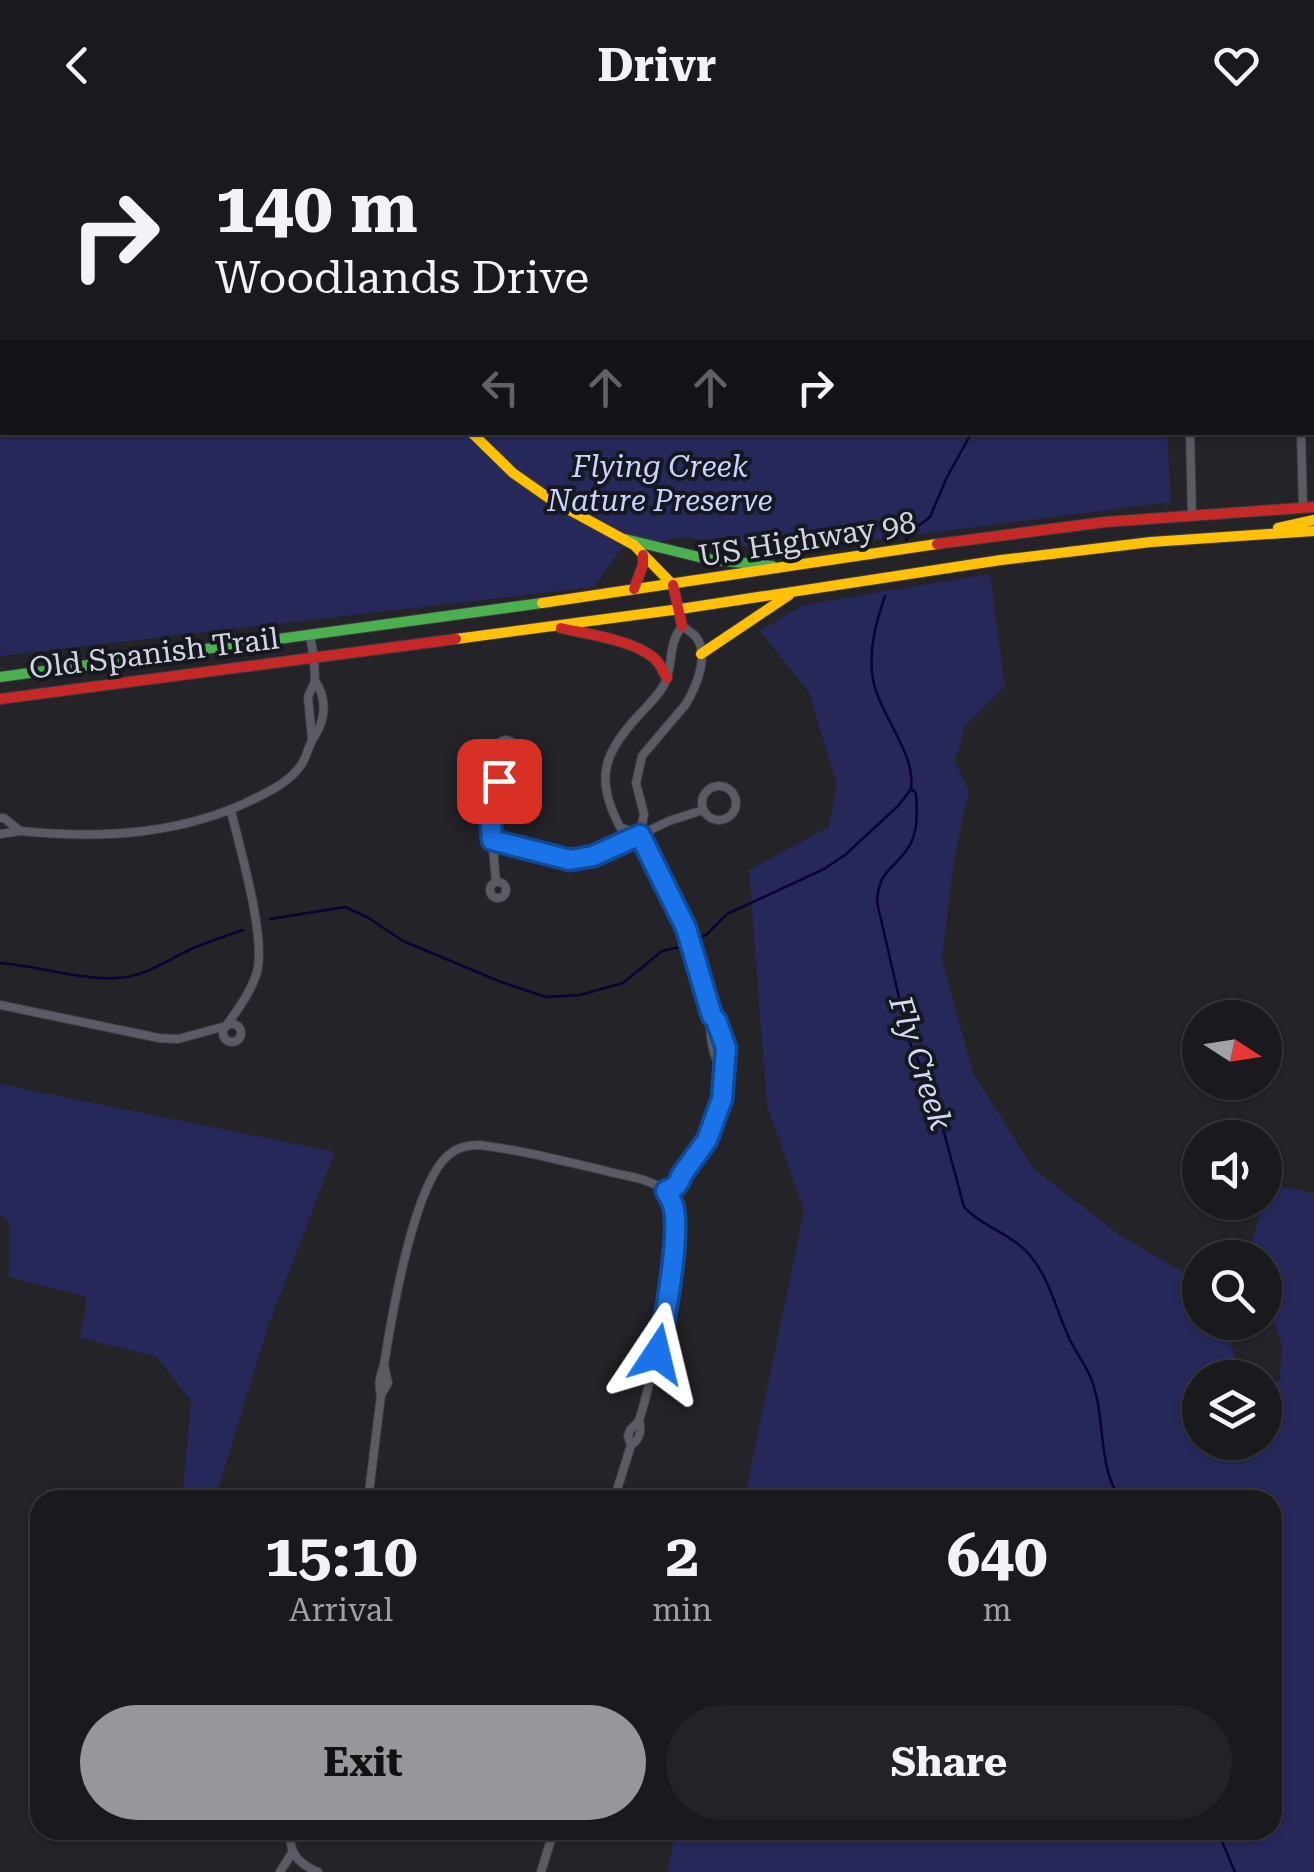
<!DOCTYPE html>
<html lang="en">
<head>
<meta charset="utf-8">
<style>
  :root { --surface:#1a1a1e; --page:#232327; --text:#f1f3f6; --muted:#9fa1a4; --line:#38383c; --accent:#96979d }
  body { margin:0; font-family:"Roboto Serif",serif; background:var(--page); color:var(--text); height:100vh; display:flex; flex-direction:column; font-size:38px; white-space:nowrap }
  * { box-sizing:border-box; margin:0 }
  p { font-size:32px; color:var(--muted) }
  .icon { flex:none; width:55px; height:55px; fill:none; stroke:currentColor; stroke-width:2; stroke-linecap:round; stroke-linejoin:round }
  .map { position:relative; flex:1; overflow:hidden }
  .side { position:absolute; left:30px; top:1360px; width:1252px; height:350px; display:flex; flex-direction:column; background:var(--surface); border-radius:30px; box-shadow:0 2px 8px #0004,0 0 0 2px var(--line) }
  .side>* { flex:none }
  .banner { position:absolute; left:0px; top:0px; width:1315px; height:305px; box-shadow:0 2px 8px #0004,0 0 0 2px var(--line); background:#1a1a1e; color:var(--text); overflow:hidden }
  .needle { width:65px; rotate:102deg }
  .tools { position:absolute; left:1182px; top:870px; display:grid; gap:20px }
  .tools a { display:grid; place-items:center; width:100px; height:100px; border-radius:50%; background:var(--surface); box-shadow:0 2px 8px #0004,0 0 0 2px var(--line); font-size:50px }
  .pin { position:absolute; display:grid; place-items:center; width:85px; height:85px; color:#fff; margin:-42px; border-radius:20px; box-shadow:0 5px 15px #0006 }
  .me { position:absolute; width:110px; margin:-55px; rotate:10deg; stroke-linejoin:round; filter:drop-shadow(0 0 8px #0008) }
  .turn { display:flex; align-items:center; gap:35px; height:210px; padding:0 50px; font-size:45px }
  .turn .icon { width:130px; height:130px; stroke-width:2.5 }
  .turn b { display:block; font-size:70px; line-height:85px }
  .lanes { display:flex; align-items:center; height:95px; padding:0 50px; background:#0003; justify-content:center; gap:50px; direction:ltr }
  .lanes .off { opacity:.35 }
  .eta { display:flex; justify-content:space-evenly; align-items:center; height:170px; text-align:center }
  .eta b { font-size:60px; font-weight:700; line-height:70px }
  .primary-button { display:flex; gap:20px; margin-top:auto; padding:20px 50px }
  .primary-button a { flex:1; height:115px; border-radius:60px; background:var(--accent); color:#111; font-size:40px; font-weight:700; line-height:115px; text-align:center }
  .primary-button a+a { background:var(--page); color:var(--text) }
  header { display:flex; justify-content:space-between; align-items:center; height:130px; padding:0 50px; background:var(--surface); font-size:45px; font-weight:700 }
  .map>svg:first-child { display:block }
</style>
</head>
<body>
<header><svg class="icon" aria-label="back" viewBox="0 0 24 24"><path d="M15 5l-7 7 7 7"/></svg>Drivr<svg class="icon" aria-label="heart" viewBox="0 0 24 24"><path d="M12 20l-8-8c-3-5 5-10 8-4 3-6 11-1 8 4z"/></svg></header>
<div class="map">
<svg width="1314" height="1742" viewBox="0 0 1314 1742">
  <rect width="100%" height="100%" fill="#232328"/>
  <g fill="#26285a">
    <polygon points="35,0 1129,0 1129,2 34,2"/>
    <polygon points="2,162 2,302 1167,303 1171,372 781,422 684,407 621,419 594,457 0,526 0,175"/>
    <polygon points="990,444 1005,556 965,596 955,632 969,661 954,729 942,830 973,943 1034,1039 1118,1104 1200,1152 1200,1192 1225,1193 1237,1235 1250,1247 1200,1248 1200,1312 1265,1312 1265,1258 1280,1249 1282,1214 1265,1170 1265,1128 1255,1127 1252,1114 1263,1073 1265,1072 1268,1054 1314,1063 1314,1742 667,1742 676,1700 1272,1700 1272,1370 744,1370 804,1081 767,975 749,740 829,697 837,655 809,562 760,501 803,475"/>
    <polygon points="0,954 335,1022 268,1196 215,1369 183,1360 191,1271 157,1227 80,1208 87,1167 9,1147 9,1093 0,1083"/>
  </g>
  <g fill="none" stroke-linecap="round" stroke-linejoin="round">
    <g stroke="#0b0333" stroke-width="2.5">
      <polyline points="1068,0 1068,2"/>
      <polyline points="906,410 913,400 930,387 947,347 972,302"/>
      <path d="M885,466C876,492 868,521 873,549C879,585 916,622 911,659L916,663C917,681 919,702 908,718C892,742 879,739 877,772L909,911L934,965L964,1077C981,1096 1008,1102 1026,1121C1050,1146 1056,1181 1070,1210C1077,1224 1087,1237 1092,1251C1106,1288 1097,1337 1121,1370"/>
      <polyline points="270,789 345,777 367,787 403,811 501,852 546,867 580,865 623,853 662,821 683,816"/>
      <polyline points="696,810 706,805 727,784 824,739 845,725 898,676 911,659"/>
      <path d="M0,833C40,836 78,850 118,848C146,846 166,831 191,819C207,812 225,806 243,800"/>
      <polyline points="1217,1700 1235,1742"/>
    </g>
    <g stroke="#3d3d40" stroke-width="10">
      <g id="street">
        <polyline points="1221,0 1221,2"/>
        <polyline points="1233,2 1264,0"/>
        <polyline points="0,35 2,36"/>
        <polyline points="1190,302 1192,385"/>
        <polyline points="1301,302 1303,377"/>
        <polyline points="310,506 314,528 315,551 308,567 312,609"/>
        <circle cx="506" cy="619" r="9"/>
        <circle cx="719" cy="673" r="17"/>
        <polyline points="0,688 4,688 20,701 0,704"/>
        <path d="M20,701C102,709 184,705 258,667C274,659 291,650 301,635C307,627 308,616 314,607C325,591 328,569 315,551"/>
        <path d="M640,705L620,697C594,648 604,623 639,585C648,575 658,566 664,555C675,533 666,518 682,496C686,499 693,503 696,507C710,525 696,557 686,574L642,626L636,653L644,684L640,705L685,798L712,886C730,906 726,921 723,945C722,953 723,961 722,969C716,998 699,1023 681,1046C679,1055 674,1058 666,1061"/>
        <polyline points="492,709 554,727 577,730 619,715 669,691 703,680"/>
        <circle cx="498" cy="760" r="8"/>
        <polyline points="496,752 491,696 504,627"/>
        <path d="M0,875L159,908L178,909L226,896C238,879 251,862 257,842C266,806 240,719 231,681"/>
        <path d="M712,886C707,901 714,930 723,943"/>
        <circle cx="232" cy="903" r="9"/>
        <polyline points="381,1265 388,1253 384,1235"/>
        <path d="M631,1315C640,1309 642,1302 639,1291"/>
        <path d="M368,1370L381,1265C378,1254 380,1246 384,1235C391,1190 414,1050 450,1024C458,1017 468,1015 479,1015C521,1020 564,1031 606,1041C624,1046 649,1048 664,1060C694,1084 650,1255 639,1291L630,1300L628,1306L631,1315L614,1370"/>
        <path d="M290,1700C289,1723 297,1733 318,1742"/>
        <polyline points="280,1742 292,1723"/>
        <polyline points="541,1742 554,1700"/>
      </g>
    </g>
    <g stroke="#3d3d40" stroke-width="12">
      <g id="fast">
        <polyline points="281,0 283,2"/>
        <polyline points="24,2 25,0"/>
        <polyline points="625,409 707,429 772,436"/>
        <polyline points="0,547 542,473"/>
      </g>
    </g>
    <g stroke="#3d3d40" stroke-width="12">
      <g id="slow">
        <polyline points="0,114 2,103"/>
        <polyline points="471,302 513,343 553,371 634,415 673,455"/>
        <polyline points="1278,398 1314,390"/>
        <polyline points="542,473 937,414"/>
        <polyline points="456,509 680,479 1001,430 1151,412 1314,401"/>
        <polyline points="701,524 789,465"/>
      </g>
    </g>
    <g stroke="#3d3d40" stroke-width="12">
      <g id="jam">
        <polyline points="937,414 1105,392 1314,377"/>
        <polyline points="673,455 682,496"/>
        <polyline points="634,459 643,435 643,425"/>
        <path d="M561,498C587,504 633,510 654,528C660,533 663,541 667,548"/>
        <polyline points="0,569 456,509"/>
      </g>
    </g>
    <use href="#street" stroke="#5a5b65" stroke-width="8"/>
    <use href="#fast" stroke="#4caf50" stroke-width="10"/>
    <use href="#slow" stroke="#ffc107" stroke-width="10"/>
    <use href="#jam" stroke="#c62828" stroke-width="10"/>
  </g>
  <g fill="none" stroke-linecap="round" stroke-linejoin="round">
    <g stroke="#114b97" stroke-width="25">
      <path id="route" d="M499,651L491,696L492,710L570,730L593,726L640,705L686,798L712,886L716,890L726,918L722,969L707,1010L681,1046C679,1055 674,1058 666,1061C669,1066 671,1069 673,1075C681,1103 665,1192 657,1224"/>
    </g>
    <use href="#route" stroke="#1a73e8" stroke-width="18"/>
  </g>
  <g text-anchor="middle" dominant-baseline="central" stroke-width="8" stroke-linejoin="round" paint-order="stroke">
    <g font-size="30" font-style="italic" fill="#cbd2fe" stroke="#161821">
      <text x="660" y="336">Flying Creek<tspan x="660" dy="34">Nature Preserve</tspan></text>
    </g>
    <g font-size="30" fill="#d4d5dc" stroke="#161821">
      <text transform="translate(807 409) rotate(-9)">US Highway 98</text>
      <text transform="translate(154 523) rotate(-7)">Old Spanish Trail</text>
    </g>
    <g font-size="32" font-style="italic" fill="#d5d9ef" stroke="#161821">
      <text transform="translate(921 933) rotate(72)">Fly Creek</text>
    </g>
  </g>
</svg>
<div class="tools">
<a><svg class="needle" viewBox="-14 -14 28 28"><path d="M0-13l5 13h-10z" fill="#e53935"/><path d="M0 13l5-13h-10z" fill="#9fa1a4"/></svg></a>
<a><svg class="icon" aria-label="sound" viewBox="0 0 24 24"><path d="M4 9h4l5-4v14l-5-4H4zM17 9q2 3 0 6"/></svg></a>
<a><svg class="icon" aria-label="search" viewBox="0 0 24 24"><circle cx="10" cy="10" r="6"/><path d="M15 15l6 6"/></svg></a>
<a><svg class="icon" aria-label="layers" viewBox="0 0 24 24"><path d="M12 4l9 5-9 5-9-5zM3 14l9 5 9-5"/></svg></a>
</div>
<div class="pin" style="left:499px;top:651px;background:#d93025"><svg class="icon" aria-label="arrive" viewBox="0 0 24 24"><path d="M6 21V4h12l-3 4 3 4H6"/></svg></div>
<svg class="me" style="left:657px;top:1224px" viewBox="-20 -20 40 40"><path d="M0-17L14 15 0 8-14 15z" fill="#1a73e8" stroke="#fff" stroke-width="4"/></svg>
<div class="banner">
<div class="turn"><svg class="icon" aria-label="right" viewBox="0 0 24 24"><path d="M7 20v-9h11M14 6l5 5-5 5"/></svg><div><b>140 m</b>Woodlands Drive</div></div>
<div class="lanes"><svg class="icon off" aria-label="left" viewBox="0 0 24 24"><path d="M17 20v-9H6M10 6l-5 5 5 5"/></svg><svg class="icon off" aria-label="ahead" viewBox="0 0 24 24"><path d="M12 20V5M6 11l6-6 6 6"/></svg><svg class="icon off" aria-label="ahead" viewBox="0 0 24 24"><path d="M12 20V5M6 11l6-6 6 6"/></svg><svg class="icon" aria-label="right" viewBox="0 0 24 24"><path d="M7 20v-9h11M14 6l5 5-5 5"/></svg></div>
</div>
<section class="side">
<div class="eta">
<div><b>15:10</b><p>Arrival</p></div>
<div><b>2</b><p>min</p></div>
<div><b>640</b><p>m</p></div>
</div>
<div class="primary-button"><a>Exit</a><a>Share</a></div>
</section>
</div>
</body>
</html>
